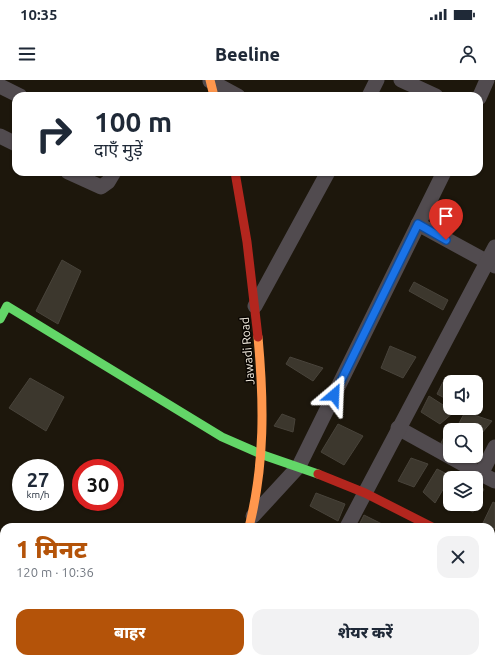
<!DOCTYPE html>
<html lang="hi">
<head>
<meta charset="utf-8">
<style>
  :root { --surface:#fff; --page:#f2f2f3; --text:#1f2937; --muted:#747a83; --accent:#b45309 }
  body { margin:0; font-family:Ubuntu,"Noto Sans Devanagari",sans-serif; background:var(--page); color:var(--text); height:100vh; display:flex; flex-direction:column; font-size:15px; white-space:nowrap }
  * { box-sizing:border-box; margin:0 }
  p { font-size:13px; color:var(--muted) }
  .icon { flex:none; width:22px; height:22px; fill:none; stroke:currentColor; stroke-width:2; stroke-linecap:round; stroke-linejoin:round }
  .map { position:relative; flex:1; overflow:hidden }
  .panel { position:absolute; left:0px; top:443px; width:495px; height:140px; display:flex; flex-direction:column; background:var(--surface); border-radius:12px 12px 0 0; box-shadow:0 1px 3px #0004 }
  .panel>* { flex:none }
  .top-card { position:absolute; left:12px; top:12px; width:471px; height:84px; border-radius:12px; box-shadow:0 1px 3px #0004; background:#fff; color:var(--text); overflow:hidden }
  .buttons { position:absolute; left:443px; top:295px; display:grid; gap:8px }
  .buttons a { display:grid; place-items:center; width:40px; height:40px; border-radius:8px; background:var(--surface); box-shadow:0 1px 3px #0004; font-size:20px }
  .speed { position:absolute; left:12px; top:379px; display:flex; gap:8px; font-size:20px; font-weight:700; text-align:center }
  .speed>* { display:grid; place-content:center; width:52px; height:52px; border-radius:50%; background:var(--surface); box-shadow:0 1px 3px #0004; line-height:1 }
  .speed small { font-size:10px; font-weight:400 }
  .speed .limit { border:6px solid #d22; background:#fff; color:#111 }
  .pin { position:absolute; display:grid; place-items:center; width:34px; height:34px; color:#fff; margin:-41px -17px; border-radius:50% 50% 50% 0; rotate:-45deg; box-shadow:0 0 4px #0007 }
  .pin .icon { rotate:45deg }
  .me { position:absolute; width:44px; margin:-22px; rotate:26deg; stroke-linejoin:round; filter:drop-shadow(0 0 3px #0008) }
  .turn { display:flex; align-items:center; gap:14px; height:84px; padding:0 16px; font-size:18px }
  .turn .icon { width:52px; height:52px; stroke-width:2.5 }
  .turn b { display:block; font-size:28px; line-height:34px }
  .round { display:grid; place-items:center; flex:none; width:42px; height:42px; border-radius:12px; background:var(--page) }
  .head { display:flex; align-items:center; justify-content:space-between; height:68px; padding:0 16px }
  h1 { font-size:24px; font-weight:800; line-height:30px; color:var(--accent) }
  .action { display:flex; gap:8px; margin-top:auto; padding:8px 16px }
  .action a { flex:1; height:46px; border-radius:12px; background:var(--accent); color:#fff; font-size:16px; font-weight:800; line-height:46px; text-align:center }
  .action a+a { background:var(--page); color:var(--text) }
  .status { display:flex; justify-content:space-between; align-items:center; height:28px; padding:0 20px; background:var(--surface); direction:ltr }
  .status svg { height:11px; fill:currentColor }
  header { display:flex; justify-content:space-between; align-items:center; height:52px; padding:0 16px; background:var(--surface); font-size:18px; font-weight:800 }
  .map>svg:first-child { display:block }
</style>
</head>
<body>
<div class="status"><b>10:35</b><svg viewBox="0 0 49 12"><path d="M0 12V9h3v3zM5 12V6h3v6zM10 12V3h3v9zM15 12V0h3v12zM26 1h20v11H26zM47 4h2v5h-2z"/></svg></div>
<header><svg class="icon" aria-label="menu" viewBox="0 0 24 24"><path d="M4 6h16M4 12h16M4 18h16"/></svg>Beeline<svg class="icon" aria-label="person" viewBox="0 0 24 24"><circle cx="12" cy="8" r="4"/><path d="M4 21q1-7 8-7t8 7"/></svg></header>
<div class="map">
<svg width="495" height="583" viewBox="0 0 495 583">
  <rect width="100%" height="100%" fill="#1d170c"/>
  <g fill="#3c372d" stroke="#48433a">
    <polygon points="62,180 81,191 58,244 36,231"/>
    <polygon points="414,202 448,220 443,230 409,211"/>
    <polygon points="390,266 416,277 403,298 381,288"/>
    <polygon points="290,277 323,288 313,301 286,284"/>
    <polygon points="30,298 64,317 46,351 9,328"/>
    <polygon points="443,302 450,306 450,321 437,314"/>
    <polygon points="429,316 454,332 440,344 421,332"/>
    <polygon points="465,332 492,341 481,354 476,352 476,350 470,350 458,345"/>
    <polygon points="282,334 295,339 293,352 274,346"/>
    <polygon points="338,344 363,356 344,385 321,372"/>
    <polygon points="447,351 450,352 450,367 441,363"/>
    <polygon points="411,378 428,384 414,407 398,401"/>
    <polygon points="437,389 451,396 435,423 423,412"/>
    <polygon points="476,407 484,409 473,432 463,428 465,424 476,424"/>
    <polygon points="316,413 345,424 338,441 310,426"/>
    <polygon points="493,422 495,423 495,449 482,445"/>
    <polygon points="364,435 386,446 358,447"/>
    <polygon points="495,455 495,473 491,471 491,461"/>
    <polygon points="226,579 257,579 266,583 233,583"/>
    <polygon points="388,579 393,579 402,583 386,583"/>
    <polygon points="406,579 423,579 421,583 415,583"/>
  </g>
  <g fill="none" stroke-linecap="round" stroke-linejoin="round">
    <g stroke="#514b4f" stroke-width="15">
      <polyline points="401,0 436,16"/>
      <polyline points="210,1 238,16"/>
      <polyline points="0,6 20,16"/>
      <polyline points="369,16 377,0"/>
      <polyline points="479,18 487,0"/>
      <polyline points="0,56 16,64"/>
      <polyline points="68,92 101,107 108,102 114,92"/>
      <polyline points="418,144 495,186"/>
      <polyline points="255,226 328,92"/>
      <polyline points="398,348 481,394"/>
      <polyline points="495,367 481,394 495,401"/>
      <polyline points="253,436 299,386 444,92"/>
      <polyline points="347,447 495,167"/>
      <polyline points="491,478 495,480"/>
      <polyline points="491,564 495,557"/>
      <polyline points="279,583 280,579"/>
      <polyline points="481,583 483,579"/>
    </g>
    <g stroke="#63d668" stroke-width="9">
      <polyline points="0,239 7,226 222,357 263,375 318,394"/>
      <polyline points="210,583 211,579"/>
    </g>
    <g stroke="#ff974d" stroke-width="9">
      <polyline points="210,0 214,16"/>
      <path d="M249,447C265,384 264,322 258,257"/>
    </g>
    <g stroke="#b3261e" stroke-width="9">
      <polyline points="235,92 247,162 258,257"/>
      <polyline points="318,394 365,413 432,447"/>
    </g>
  </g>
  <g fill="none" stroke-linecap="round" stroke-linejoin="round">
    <g stroke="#114b97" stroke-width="10">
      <polyline id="route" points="334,315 418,144 446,160"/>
    </g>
    <use href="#route" stroke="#1a73e8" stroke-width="7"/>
  </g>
  <g text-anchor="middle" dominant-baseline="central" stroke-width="3" stroke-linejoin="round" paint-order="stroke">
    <g font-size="12" fill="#f7f0e3" stroke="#090501">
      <text transform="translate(247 271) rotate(-95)">Jawadi Road</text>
    </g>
  </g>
</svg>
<div class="buttons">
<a><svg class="icon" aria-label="sound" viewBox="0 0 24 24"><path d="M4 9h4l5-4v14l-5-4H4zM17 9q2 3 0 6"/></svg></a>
<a><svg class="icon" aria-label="search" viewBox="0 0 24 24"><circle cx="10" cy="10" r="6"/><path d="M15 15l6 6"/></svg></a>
<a><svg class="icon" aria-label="layers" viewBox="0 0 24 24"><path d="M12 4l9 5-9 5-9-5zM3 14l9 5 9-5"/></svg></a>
</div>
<div class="speed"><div>27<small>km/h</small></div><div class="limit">30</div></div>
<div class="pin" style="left:446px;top:160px;background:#d93025"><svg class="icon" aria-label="arrive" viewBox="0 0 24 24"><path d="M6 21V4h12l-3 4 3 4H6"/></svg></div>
<svg class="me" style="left:334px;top:315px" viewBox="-20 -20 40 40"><path d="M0-17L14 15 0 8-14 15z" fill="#1a73e8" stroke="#fff" stroke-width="4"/></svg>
<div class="top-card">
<div class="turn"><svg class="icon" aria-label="right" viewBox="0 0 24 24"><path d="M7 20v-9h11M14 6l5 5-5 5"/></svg><div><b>100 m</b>दाएँ मुड़ें</div></div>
</div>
<section class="panel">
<div class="head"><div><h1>1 मिनट</h1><p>120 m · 10:36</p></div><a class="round"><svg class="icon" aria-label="close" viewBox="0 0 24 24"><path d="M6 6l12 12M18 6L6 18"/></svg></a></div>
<div class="action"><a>बाहर</a><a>शेयर करें</a></div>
</section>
</div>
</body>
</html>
